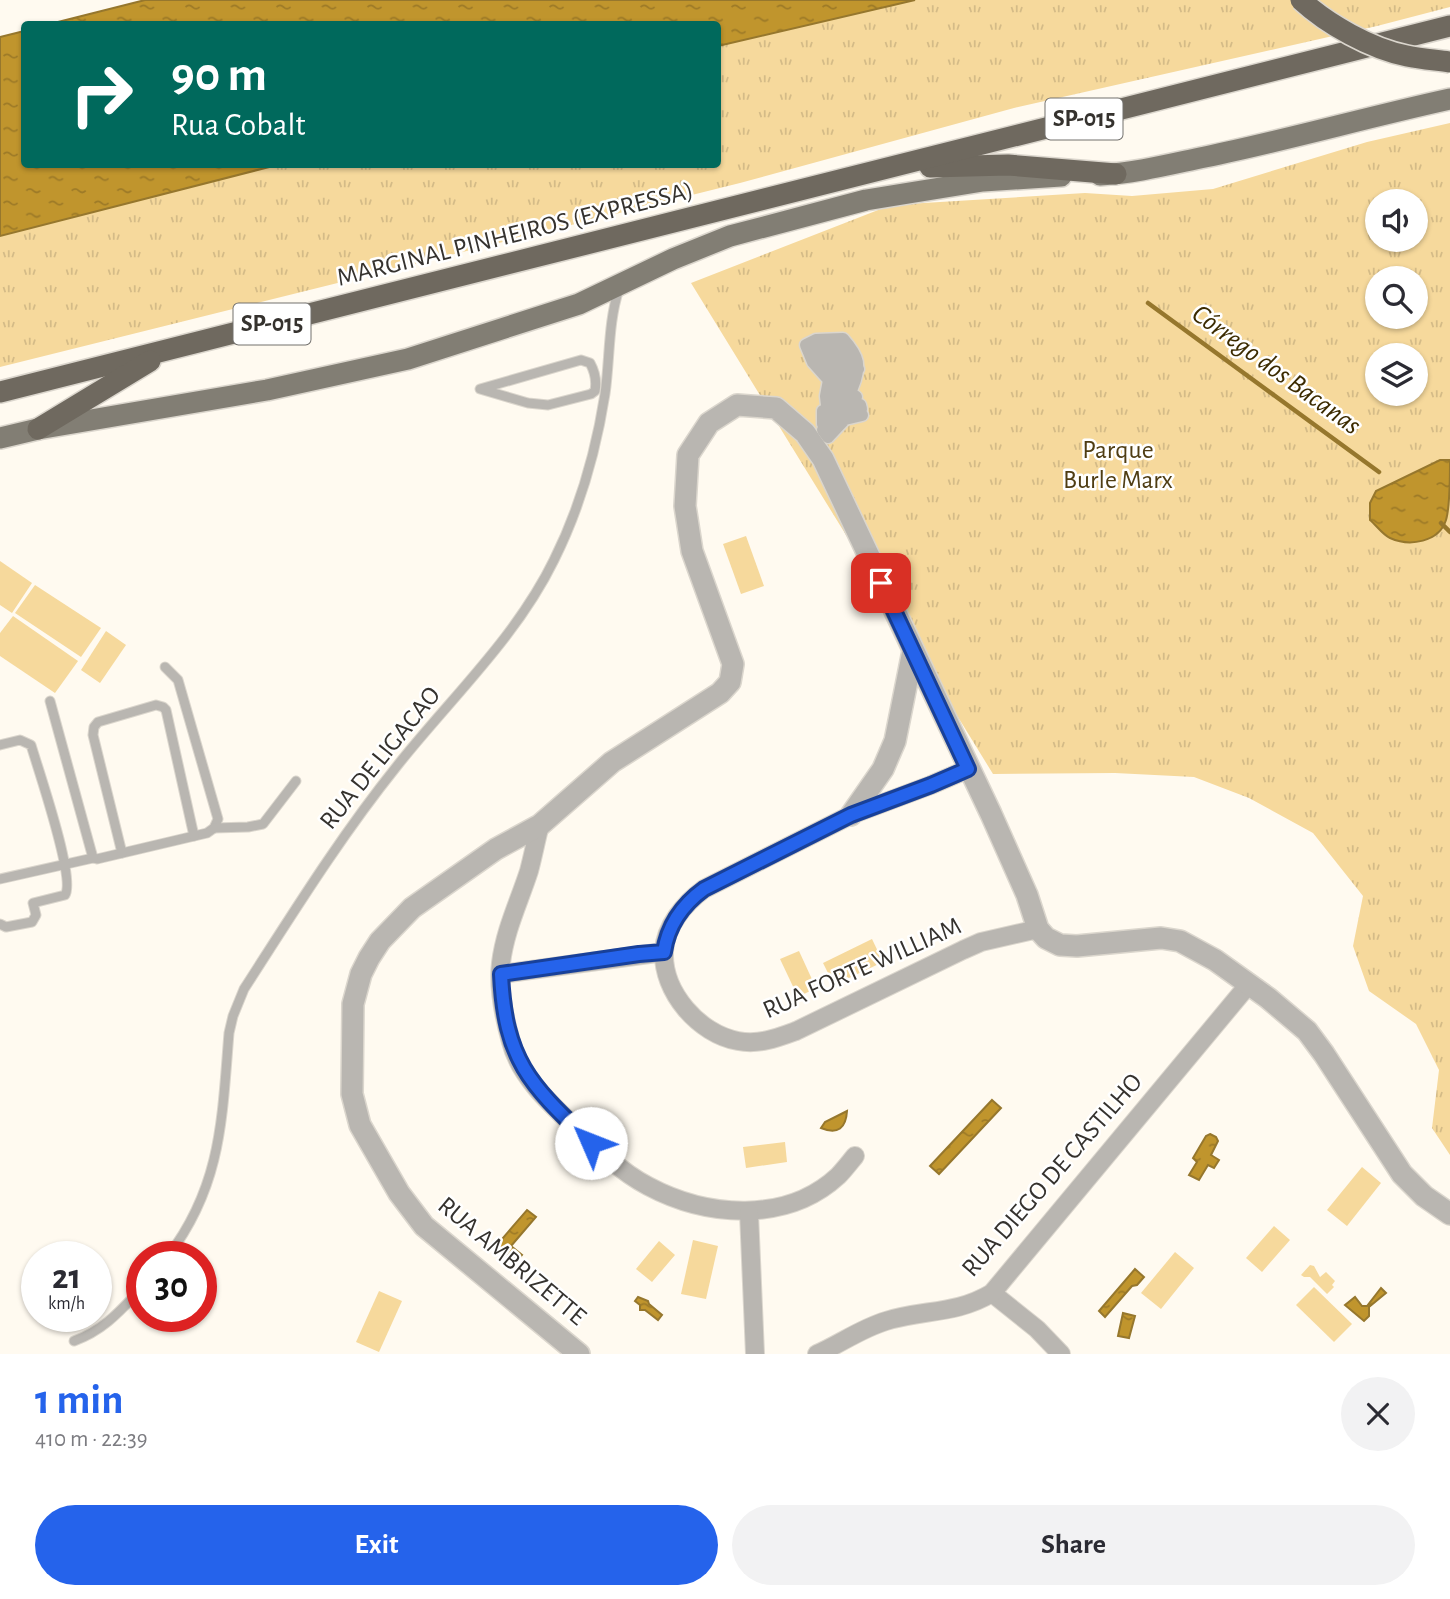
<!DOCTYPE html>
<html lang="en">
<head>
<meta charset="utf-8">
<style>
  :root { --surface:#fff; --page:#f2f2f3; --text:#2b2b33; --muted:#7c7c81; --accent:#2563eb }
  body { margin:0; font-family:"Alegreya Sans",sans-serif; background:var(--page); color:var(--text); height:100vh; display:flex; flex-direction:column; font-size:26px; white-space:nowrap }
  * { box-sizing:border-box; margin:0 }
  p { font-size:23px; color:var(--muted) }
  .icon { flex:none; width:38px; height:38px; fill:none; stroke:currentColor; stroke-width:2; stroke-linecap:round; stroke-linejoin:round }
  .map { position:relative; height:1354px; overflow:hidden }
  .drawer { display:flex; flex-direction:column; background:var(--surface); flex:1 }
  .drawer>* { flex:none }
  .guide { position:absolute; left:21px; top:21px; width:700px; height:147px; border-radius:7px; box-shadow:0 2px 5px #0004; background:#00695c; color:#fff; overflow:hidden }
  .fabs { position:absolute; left:1365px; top:189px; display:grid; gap:14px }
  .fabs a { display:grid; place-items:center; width:63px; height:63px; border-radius:50%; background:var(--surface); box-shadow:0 2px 5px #0004; font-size:35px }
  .speed { position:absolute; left:21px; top:1241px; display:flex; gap:14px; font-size:35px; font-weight:700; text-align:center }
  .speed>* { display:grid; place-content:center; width:91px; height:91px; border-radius:50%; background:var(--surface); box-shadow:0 2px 5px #0004; line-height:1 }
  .speed small { font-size:18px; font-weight:400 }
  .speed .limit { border:10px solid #d22; background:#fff; color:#111 }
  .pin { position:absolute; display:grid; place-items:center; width:60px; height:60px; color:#fff; margin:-30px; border-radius:14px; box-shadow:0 4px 10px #0006 }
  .me { position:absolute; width:77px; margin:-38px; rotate:314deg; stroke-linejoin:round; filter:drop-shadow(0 0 5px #0008) }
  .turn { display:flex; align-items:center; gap:24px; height:147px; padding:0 35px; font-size:32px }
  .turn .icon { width:91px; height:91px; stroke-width:2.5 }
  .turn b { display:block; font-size:49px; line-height:60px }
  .round { display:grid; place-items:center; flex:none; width:74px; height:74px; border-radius:37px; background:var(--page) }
  .overview { display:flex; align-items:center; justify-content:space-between; height:119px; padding:0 35px }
  h1 { font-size:42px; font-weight:600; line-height:52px; color:var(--accent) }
  .primary-button { display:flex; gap:14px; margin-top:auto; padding:14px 35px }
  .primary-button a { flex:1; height:80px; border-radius:42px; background:var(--accent); color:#fff; font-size:28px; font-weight:600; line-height:80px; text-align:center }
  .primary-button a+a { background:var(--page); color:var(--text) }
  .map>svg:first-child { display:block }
</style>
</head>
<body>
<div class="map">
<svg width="1450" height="1354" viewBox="0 0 1450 1354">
  <defs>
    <pattern id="park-tufts" width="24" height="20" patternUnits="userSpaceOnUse" patternTransform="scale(1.75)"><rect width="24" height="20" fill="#f6d99c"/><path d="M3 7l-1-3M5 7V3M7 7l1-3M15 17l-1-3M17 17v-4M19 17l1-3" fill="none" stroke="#d4bb87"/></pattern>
    <pattern id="water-ripples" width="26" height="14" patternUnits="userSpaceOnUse" patternTransform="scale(1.75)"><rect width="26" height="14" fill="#c0952d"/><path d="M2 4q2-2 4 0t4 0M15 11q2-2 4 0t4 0" fill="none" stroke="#9d7a27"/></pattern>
  </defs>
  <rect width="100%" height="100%" fill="#fffaf0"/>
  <g fill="#f6d99c">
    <polygon points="746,536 764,586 741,594 723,544"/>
    <polygon points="0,561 32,583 12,613 0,605"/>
    <polygon points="35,585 101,628 81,657 15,613"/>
    <polygon points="13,616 78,661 55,693 0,656 0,633"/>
    <polygon points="106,631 126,645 100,683 81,670"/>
    <polygon points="872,939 883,962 834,985 823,963"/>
    <polygon points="799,951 816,988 798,997 780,959"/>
    <polygon points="785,1142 787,1162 746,1168 743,1147"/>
    <polygon points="1362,1167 1381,1183 1347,1226 1327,1210"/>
    <polygon points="1274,1226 1290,1240 1262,1272 1246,1258"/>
    <polygon points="693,1240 718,1246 706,1299 681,1294"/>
    <polygon points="659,1241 675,1255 652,1282 636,1269"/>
    <polygon points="1175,1252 1194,1268 1161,1309 1141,1293"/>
    <polygon points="1310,1265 1314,1266 1320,1277 1326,1272 1335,1281 1332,1285 1334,1287 1327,1294 1310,1277 1304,1277 1301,1275"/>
    <polygon points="1314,1287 1352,1324 1334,1342 1296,1305"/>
    <polygon points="379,1291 402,1301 379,1352 356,1342"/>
  </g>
  <g fill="url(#park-tufts)" fill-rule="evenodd">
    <polygon points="915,0 1450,0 1450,7 1377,26 1014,108 740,183 0,367 0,236 277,165 718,164 718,46"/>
    <path d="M1450,123V1155L1432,1128L1439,1070L1416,1024L1369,991L1353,946L1363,896L1313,833L1249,798L1194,777L1115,773L993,774L691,283L891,205L1085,193L1132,196L1213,189L1367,142ZM1377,201H1416V240H1377ZM1377,278H1416V317H1377ZM1377,355H1416V394H1377Z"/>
  </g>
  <g fill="url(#water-ripples)" stroke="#96772d" stroke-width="2">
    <polygon points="145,0 915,0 718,46 718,24 50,24"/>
    <polygon points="24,31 24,164 277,165 0,236 0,37"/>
    <path d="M1440,460H1450C1450,475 1450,507 1446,520C1439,542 1410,547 1390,538C1383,535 1376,525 1370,520V503L1376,491Z"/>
    <polygon points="992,1100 1001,1108 939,1174 930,1166"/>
    <path d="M847,1111C846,1128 838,1135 821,1128L825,1122Z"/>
    <polygon points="1210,1134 1216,1137 1218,1141 1211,1155 1219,1160 1214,1168 1208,1165 1199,1180 1189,1175 1197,1162 1193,1158 1206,1136"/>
    <polygon points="527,1210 536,1217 511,1246 522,1255 516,1262 496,1246"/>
    <polygon points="1135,1269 1144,1277 1137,1285 1132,1286 1105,1317 1099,1311"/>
    <polygon points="1381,1288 1386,1293 1369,1307 1369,1316 1364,1321 1345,1305 1355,1297 1362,1306 1367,1306"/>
    <polygon points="638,1297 648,1301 649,1304 662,1315 658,1320 645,1310 640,1310 640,1305 635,1301"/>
    <polygon points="1123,1313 1135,1316 1129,1338 1118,1336"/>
  </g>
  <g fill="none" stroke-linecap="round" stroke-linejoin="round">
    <g stroke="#96772d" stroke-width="4.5">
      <polyline points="1148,303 1379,472"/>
      <polyline points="1441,523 1450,532"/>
    </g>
    <g stroke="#dbd6cd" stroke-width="11">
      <g id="service">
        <path d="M581,360L590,363C595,372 597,380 595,391L591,394L548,405L528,403L480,389Z"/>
        <polyline points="50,701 93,858 97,859 207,833 214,828 218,819 178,680 165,667"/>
        <path d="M0,745L20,740L31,745C38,769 76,879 65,895L33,903L36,915L32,922L6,927L0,924"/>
        <polyline points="214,828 248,827 263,824 296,781"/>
        <polyline points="122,853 93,735 94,727 98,722 156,705 163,707 166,710 194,836"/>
        <polyline points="0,879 93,858"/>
        <path d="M168,1256C222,1185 222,1118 229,1033L233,1016L244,989C293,913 340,837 397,766C450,699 516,638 554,560C580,508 596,451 605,394C610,359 608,322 619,289"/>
        <path d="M74,1341C104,1330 120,1311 142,1288"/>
      </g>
    </g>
    <g stroke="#dbd6cd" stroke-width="15">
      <path id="pedestrian" d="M843,374L838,365L846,371L838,377L833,356C840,361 844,366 848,374L837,385L832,377L830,359L825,354L829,349L838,351L852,371L845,388L830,390C830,372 827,363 814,351L821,345L844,346L858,369L852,378V388C861,366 859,357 843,339L816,340L806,345L813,362L829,380L826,396L827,405L834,396L849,392L856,397L823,411V424L839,411L860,405L861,409L845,411L823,430L828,437L845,419L862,415"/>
    </g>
    <g stroke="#dbd6cd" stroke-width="20">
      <g id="minor">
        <path d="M968,769L931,785L851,815L704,889C685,903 665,926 664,951C662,992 699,1034 738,1041C759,1045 777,1038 796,1031L963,950L981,942L1038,929"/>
        <path d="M540,825C536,840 533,856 529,871C519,902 505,930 501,963C498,988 504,1017 511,1042C519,1075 549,1103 574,1126C596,1148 621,1172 648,1186C706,1217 786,1224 838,1176C844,1170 850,1162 855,1156"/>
        <polyline points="501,974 664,952"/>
        <polyline points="749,1213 755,1354"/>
        <polyline points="992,1293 1037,1329 1061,1354"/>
        <path d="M817,1354C840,1344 862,1328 886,1321C924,1309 955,1315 992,1293L1249,984"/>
      </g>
    </g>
    <g stroke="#dbd6cd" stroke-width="24">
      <g id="tertiary">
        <polyline points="851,815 883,769 895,741 913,651"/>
        <polyline points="579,1354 424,1226 399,1193 360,1125 352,1094 353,1004 361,974 369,958 380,941 412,908 496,849 540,825 612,762 720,693 730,682 733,664 692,551 685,506 688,455 709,423 737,405 776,408 805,433 823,459 991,814 1027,895 1038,929 1046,938 1060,945 1077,946 1161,938 1180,941 1215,960 1268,998 1307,1031 1324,1054 1402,1174 1424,1196 1450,1214"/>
      </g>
    </g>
    <g stroke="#dbd6cd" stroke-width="24">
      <g id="primary">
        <path d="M1100,175C1136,173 1171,164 1205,157C1287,140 1368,117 1450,99"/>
        <polyline points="0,438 38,429 267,390 408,359 579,304 673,259 730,236 866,200 983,181 1061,176"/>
      </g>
    </g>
    <g stroke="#dbd6cd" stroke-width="24">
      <g id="motorway">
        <polyline points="930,167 1008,165 1116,174"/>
        <polyline points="0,392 1450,26"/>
        <polyline points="38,429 150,361"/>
      </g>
    </g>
    <use href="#service" stroke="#b9b6b1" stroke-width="9"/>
    <use href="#pedestrian" stroke="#b9b6b1" stroke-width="12"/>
    <use href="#minor" stroke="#b9b6b1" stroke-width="18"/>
    <use href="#tertiary" stroke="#b9b6b1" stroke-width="21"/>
    <use href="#primary" stroke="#827e74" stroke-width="21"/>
    <use href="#motorway" stroke="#6f695f" stroke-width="21"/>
    <g stroke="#dbd6cd" stroke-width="24" stroke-linecap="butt">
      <path id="motorway-bridge" d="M1301,0C1327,24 1371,49 1407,56C1421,59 1436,60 1450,62"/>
    </g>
    <use href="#motorway-bridge" stroke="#6f695f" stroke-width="21"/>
  </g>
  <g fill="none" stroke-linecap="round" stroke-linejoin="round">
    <g stroke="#184099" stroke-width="18">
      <path id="route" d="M591,1143C531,1085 505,1062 501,974L639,954L664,952C668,925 682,905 704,889L851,815L931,785L968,769L881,583"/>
    </g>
    <use href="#route" stroke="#2563eb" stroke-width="12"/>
  </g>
  <g text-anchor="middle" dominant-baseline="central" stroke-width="5" stroke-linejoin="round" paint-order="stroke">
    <g fill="#fff" stroke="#72706d" stroke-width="2">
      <rect x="1045.5" y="98.5" width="77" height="41" rx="5"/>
      <rect x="233.5" y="303.5" width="77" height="41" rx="5"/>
    </g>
    <g font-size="24" font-weight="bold" fill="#35322e">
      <text x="1084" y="119">SP-015</text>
      <text x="272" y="324">SP-015</text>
    </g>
    <g font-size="26" fill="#35322e" stroke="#fff">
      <text transform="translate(515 234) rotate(-14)">MARGINAL PINHEIROS (EXPRESSA)</text>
      <text transform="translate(380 758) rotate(-51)">RUA DE LIGACAO</text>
      <text transform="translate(862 968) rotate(-24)">RUA FORTE WILLIAM</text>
      <text transform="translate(1052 1175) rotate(-49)">RUA DIEGO DE CASTILHO</text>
      <text transform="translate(512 1261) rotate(40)">RUA AMBRIZETTE</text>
    </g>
    <g font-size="26" fill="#4f3d13" stroke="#fff">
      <text x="1118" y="450">Parque<tspan x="1118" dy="30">Burle Marx</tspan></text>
    </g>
    <g font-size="28" font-style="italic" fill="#3c2b00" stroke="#fff">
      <text transform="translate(1276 370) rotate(36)">Córrego dos Bacanas</text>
    </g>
  </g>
</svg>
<div class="fabs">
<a><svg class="icon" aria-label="sound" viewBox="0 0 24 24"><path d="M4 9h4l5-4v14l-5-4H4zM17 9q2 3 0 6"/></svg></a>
<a><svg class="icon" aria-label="search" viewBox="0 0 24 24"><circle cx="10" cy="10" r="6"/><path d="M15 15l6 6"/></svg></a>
<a><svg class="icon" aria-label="layers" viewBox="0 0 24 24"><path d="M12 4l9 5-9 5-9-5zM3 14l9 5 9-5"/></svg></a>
</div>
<div class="speed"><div>21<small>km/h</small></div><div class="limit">30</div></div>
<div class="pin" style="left:881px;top:583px;background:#d93025"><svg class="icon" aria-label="arrive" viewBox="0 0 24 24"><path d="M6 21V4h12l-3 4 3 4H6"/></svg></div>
<svg class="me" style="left:591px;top:1143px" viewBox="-20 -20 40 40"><circle r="19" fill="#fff"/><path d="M0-13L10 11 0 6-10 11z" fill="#2563eb"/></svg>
<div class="guide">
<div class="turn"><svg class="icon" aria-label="right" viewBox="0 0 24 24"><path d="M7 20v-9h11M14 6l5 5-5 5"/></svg><div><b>90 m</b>Rua Cobalt</div></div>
</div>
</div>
<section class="drawer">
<div class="overview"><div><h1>1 min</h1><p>410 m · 22:39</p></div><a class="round"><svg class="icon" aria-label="close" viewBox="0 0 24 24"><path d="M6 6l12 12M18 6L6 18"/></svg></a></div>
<div class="primary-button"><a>Exit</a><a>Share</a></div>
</section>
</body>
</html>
